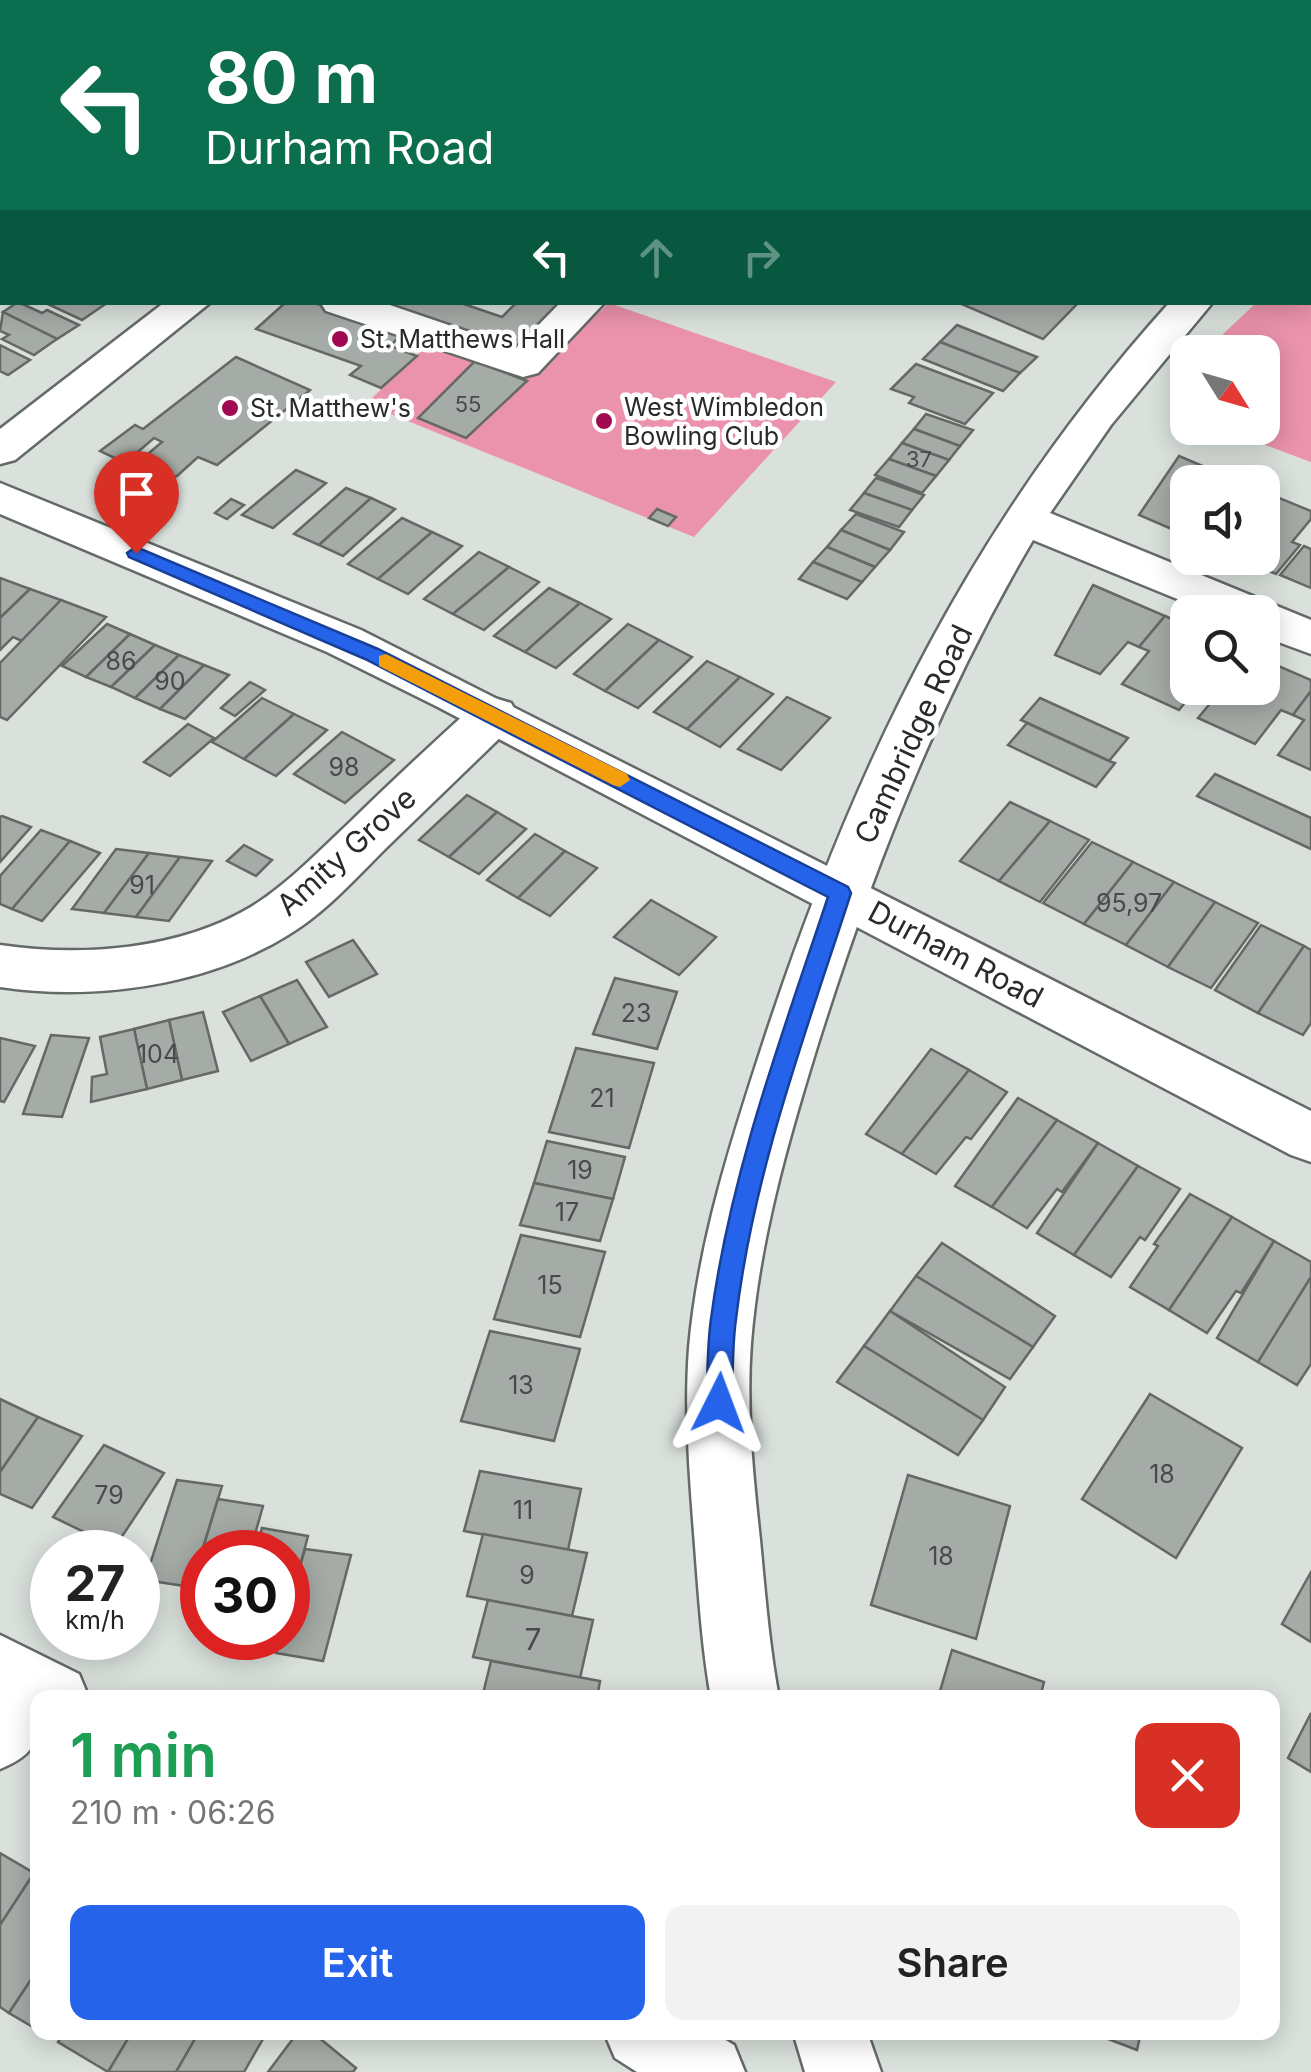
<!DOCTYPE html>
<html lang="en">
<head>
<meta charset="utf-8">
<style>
  :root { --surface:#fff; --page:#f2f2f2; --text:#222; --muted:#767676; --accent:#2563eb }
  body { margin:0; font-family:Inter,sans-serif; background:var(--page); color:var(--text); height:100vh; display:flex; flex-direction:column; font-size:38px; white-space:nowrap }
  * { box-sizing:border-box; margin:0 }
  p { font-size:32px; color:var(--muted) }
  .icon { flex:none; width:55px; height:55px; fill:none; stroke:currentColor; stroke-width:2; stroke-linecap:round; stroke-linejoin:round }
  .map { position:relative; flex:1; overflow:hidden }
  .drawer { position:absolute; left:30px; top:1690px; width:1250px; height:350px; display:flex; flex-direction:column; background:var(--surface); border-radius:20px; box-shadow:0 5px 25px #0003 }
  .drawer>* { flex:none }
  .guide { position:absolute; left:0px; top:0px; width:1312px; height:305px; box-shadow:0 5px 25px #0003; background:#0b6e4f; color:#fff; overflow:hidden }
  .needle { width:65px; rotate:127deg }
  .buttons { position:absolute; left:1170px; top:335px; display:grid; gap:20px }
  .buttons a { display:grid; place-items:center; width:110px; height:110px; border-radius:20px; background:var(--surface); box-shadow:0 5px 25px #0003; font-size:50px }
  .speed { position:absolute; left:30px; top:1530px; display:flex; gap:20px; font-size:50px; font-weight:700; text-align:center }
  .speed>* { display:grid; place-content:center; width:130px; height:130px; border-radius:50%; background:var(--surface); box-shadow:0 5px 25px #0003; line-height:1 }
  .speed small { font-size:25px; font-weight:400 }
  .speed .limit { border:15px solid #d22; background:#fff; color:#111 }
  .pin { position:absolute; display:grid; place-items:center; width:85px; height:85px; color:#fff; margin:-102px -42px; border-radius:50% 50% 50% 0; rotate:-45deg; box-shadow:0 0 10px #0007 }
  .pin .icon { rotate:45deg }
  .me { position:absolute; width:110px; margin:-55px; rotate:3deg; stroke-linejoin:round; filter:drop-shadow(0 0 8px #0008) }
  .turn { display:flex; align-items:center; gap:35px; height:210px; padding:0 40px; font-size:45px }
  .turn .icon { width:130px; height:130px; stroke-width:2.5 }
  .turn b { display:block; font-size:70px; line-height:85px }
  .lanes { display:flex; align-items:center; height:95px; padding:0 40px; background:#0003; justify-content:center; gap:50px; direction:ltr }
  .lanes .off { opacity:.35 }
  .round { display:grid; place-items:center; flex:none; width:105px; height:105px; border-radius:20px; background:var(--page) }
  .head { display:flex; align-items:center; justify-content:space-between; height:170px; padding:0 40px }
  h1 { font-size:60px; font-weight:600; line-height:75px; color:#1e9e55 }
  .button { display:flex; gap:20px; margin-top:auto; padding:20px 40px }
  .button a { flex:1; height:115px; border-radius:20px; background:var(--accent); color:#fff; font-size:40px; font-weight:600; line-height:115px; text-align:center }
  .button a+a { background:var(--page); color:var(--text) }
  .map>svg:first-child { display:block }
</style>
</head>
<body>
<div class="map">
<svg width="1311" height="2072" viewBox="0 0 1311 2072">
  <rect width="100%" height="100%" fill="#dae1dc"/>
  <g fill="#eb93ac">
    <polygon points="1311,250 1311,462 1219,428 1262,428 1262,352 1204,352 1256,303 1310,302"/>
    <polygon points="609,303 836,382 694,537 366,404 432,340 533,375"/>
  </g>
  <g fill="#a5aba7" stroke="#646965" stroke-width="2.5">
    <polygon points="18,302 42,313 47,310 79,325 57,339 3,312"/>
    <polygon points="55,302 98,302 104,305 82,320 50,305"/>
    <polygon points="286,302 312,302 403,333 390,346 417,356 381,388 350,375 361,366 256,329"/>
    <polygon points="360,302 458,302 502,317 517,302 563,302 512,354"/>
    <polygon points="957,302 1079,302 1043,339"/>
    <polygon points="3,312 57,339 34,355 2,339 9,335 0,331"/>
    <polygon points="957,325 1037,357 1020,373 940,342"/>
    <polygon points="940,342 1020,373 1003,391 923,359"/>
    <polygon points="0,345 30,360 8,375 0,371"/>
    <polygon points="236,357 310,390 217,465 198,457 177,476 155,482 140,474 136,464 162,442 154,438 125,463 100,451 135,425 143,429"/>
    <polygon points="475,361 527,381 466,438 418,418"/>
    <polygon points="916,364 993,393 965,424 909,403 914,397 891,389"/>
    <polygon points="926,414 973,430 960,446 914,429"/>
    <polygon points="914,429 960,446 949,460 902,443"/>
    <polygon points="902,443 949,460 936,476 889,459"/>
    <polygon points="1179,456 1240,482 1188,482 1188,536 1139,515"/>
    <polygon points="889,459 936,476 922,493 875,475"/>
    <polygon points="296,470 326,483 273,528 242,515"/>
    <polygon points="876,478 924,495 912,510 864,493"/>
    <polygon points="346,488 371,498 319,545 294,534"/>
    <polygon points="1262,491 1311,511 1311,519 1292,542 1300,545 1276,574 1238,558 1262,558"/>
    <polygon points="864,493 912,510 899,527 850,510"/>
    <polygon points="371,498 395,509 343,556 319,545"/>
    <polygon points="231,499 244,505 227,519 215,513"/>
    <polygon points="657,509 676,517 668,526 649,518"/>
    <polygon points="856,514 904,532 890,550 841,530"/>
    <polygon points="402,518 432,532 378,579 348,564"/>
    <polygon points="841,530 890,550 875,567 827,547"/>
    <polygon points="432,532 462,546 408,594 378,579"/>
    <polygon points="1304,546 1311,549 1311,588 1280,575"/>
    <polygon points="827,547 875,567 862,582 813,562"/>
    <polygon points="479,552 509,567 453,614 424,599"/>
    <polygon points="813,562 862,582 847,599 799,579"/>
    <polygon points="509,567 539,582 484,630 453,614"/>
    <polygon points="0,578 30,589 0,618"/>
    <polygon points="1093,585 1165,616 1139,647 1128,642 1100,674 1055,655"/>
    <polygon points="549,588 580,603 525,652 494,636"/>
    <polygon points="30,589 61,600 22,641 13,637 0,650 0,618"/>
    <polygon points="61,600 106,617 7,720 0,717 0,663"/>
    <polygon points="580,603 611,619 556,668 525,652"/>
    <polygon points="1165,616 1188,626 1188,688 1197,688 1179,710 1122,684 1149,651 1139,647"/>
    <polygon points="107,624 130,634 86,677 62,666"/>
    <polygon points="628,624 659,640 605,691 574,674"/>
    <polygon points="130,634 155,645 111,687 86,677"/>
    <polygon points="659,640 692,657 638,708 605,691"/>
    <polygon points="155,645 179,655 135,698 111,687"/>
    <polygon points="179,655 204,665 160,709 135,698"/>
    <polygon points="1262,659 1311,680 1311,691 1293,715 1281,710 1255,744 1198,718 1223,688 1262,688"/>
    <polygon points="707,661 740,677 687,729 654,712"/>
    <polygon points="204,665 229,675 185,719 160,709"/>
    <polygon points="740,677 773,694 720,747 687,729"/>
    <polygon points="250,682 265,690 235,716 221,708"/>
    <polygon points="1311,691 1311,770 1278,755 1304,720 1293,715"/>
    <polygon points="787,697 830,718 781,770 738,749"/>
    <polygon points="262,698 294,714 244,759 212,742"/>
    <polygon points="1040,698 1128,738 1109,761 1021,720"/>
    <polygon points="294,714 327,730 276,776 244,759"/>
    <polygon points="1027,723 1109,761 1115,763 1096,787 1008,745"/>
    <polygon points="188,724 214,738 170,776 144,762"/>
    <polygon points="342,732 394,760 345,803 294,774"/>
    <polygon points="1215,774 1311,818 1311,849 1197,796"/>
    <polygon points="467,795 497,812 449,857 419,840"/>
    <polygon points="1010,802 1050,821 999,881 960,861"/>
    <polygon points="497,812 526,829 479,874 449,857"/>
    <polygon points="2,816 31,827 0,862 0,817"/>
    <polygon points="1050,821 1089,840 1040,902 999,881"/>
    <polygon points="41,830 70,841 12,909 0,904 0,876"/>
    <polygon points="535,834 565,851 518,898 487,880"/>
    <polygon points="70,841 100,853 42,921 12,909"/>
    <polygon points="1092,842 1133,862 1084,924 1043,903"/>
    <polygon points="244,845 272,860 256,876 227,861"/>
    <polygon points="116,849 149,853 104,913 72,909"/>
    <polygon points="565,851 597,868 550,916 518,898"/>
    <polygon points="149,853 180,857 136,917 104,913"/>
    <polygon points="180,857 212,861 169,921 136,917"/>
    <polygon points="1133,862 1174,882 1126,945 1084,924"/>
    <polygon points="1174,882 1215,902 1168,967 1126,945"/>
    <polygon points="651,900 716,937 679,975 614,937"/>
    <polygon points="1215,902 1258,923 1211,988 1168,967"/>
    <polygon points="1261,925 1304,946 1258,1013 1215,990"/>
    <polygon points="353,940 377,974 329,997 306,962"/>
    <polygon points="1304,946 1311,950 1311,1023 1303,1035 1258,1013"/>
    <polygon points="615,978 677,992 657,1049 593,1034"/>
    <polygon points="297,980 327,1027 289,1044 260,996"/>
    <polygon points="260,996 289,1044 251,1061 223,1012"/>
    <polygon points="203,1012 218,1071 182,1080 169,1020"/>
    <polygon points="169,1020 182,1080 147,1089 134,1029"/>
    <polygon points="134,1029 147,1089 91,1102 92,1077 107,1074 100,1037"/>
    <polygon points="51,1035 89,1038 62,1117 23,1114"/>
    <polygon points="0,1038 35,1046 4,1102 0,1101"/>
    <polygon points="576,1048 654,1063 629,1148 549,1132"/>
    <polygon points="931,1049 969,1070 902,1154 866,1134"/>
    <polygon points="969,1070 1007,1092 971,1139 966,1137 936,1174 902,1154"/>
    <polygon points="1018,1098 1057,1120 992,1207 955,1186"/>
    <polygon points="1057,1120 1098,1143 1062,1192 1057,1189 1027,1228 992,1207"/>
    <polygon points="547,1141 625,1157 613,1199 534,1183"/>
    <polygon points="1098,1143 1138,1166 1074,1255 1037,1233"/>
    <polygon points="1138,1166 1180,1189 1145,1240 1140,1237 1111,1277 1074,1255"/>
    <polygon points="534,1183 613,1199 600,1241 520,1225"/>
    <polygon points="1190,1194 1232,1217 1169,1310 1130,1287 1158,1246 1154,1244"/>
    <polygon points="1232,1217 1274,1241 1241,1293 1236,1291 1207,1333 1169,1310"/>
    <polygon points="521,1235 605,1252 580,1337 494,1319"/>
    <polygon points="1274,1241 1311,1262 1311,1277 1258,1362 1217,1338"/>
    <polygon points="942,1243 1055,1316 1033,1347 916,1276"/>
    <polygon points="916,1276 1033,1347 1010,1379 890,1311"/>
    <polygon points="1311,1277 1311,1364 1297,1385 1258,1362"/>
    <polygon points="890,1311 1005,1387 983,1420 864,1346"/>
    <polygon points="490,1331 580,1349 554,1441 461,1421"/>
    <polygon points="864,1346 983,1420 958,1455 837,1382"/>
    <polygon points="1150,1394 1242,1448 1176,1558 1082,1499"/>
    <polygon points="0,1399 38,1417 0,1472"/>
    <polygon points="38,1417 82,1436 32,1508 0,1494 0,1472"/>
    <polygon points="104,1445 164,1473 115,1547 53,1517"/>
    <polygon points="480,1471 581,1489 568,1550 464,1531"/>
    <polygon points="908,1475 1010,1506 976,1639 871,1605"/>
    <polygon points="177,1480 222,1486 191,1587 145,1580"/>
    <polygon points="218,1499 263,1506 250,1552 202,1552 202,1603 187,1601"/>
    <polygon points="262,1528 308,1536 288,1610 288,1552 255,1552"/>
    <polygon points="483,1534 587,1553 572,1616 467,1596"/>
    <polygon points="305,1549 351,1555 323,1661 276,1653 280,1638 288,1638 288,1610"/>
    <polygon points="1311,1572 1311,1642 1282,1624"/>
    <polygon points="488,1600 593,1620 580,1678 473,1657"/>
    <polygon points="952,1650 1044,1682 1040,1698 938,1698"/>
    <polygon points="491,1661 600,1681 597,1698 482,1698"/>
    <polygon points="1311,1713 1311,1772 1288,1758"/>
    <polygon points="0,1853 34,1873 0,1925"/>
    <polygon points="34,1873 38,1875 38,1969 9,2013 0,2007 0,1925"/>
    <polygon points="38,1969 38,2030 9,2013"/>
    <polygon points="64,2032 132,2032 108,2072 58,2042"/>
    <polygon points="132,2032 199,2032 176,2072 108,2072"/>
    <polygon points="199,2032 267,2032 244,2072 176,2072"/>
    <polygon points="298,2032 312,2032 356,2068 353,2072 268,2072"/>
    <polygon points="1090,2032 1141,2032 1137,2050"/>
  </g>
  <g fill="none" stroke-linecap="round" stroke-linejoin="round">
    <g stroke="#646a65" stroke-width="5">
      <g id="minor">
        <polygon points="1311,184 1311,208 1310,209 1310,185"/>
        <polygon points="165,302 211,302 15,460 0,464 0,429"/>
        <polygon points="320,302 381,302 516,348 561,302 605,302 538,373 523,377 326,311"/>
        <path d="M1170,302H1213L1111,425L1050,513L1311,620V654L1262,636V612H1209L1033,540C939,700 872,871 817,1047C787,1144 759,1242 751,1343C746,1408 753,1474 760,1540C765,1592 769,1645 779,1698H711C702,1647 699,1597 695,1546C690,1480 684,1414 689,1348C698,1242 732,1138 765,1037C857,758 972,522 1170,302Z"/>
        <path d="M494,698L511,703L518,715L511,727C469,768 427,808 385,849C355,879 325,913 288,935C206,986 94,1001 0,987V945C82,957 179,950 251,907C288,884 318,852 349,823C391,782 434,742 477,703Z"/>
        <path d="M0,1635L79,1674L89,1698H38C38,1738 41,1752 0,1769Z"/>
        <polygon points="604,2032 712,2032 734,2045 745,2072 637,2072 615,2058"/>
        <polygon points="793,2032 867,2032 881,2072 805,2072"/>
      </g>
    </g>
    <g stroke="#646a65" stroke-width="5">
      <polygon id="major" points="0,483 361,630 1311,1111 1311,1162 1291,1155 436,706 327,652 0,514"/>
    </g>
    <use href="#minor" fill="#fff" fill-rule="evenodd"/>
    <use href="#major" fill="#fff" fill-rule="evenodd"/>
  </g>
  <path fill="#2563eb" stroke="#184099" stroke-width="2.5" d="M136,547L378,649L848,887L851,893C806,1032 753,1173 736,1319C732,1347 733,1375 732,1403L728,1411L719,1415L710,1411L706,1403C708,1375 707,1346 711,1319C730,1174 782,1035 828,897L365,659L129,557L127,553Z"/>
  <polygon fill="#f59e0b" points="386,654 627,774 630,780 620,787 613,785 379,666 379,656"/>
  <g fill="#a00a50" stroke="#fff" stroke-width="4">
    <circle cx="340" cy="339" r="10"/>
    <circle cx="230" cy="408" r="10"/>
    <circle cx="604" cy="421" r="10"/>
  </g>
  <g text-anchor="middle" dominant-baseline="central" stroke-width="9" stroke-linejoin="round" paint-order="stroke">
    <g font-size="22" fill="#484b49">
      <text x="468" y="404">55</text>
      <text x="919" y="459">37</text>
    </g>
    <g font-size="25" fill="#292b2a" stroke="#fff" text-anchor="start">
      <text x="360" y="339">St. Matthews Hall</text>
      <text x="624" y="407">West Wimbledon<tspan x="624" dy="29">Bowling Club</tspan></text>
      <text x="250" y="408">St. Matthew's</text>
    </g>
    <g font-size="25" fill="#484b49">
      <text x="121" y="661">86</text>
      <text x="170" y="681">90</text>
      <text x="344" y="767">98</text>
      <text x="142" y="885">91</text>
      <text x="1129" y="903">95,97</text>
      <text x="636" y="1013">23</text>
      <text x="158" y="1054">104</text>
      <text x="602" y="1098">21</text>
      <text x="580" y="1170">19</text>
      <text x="567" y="1212">17</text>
      <text x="550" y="1285">15</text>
      <text x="521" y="1385">13</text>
      <text x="1162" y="1474">18</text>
      <text x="109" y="1495">79</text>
      <text x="523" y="1510">11</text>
      <text x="941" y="1556">18</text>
      <text x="527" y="1575">9</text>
    </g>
    <g font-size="30" fill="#292b2a" stroke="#fff">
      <text transform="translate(913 734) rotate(-65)">Cambridge Road</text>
      <text transform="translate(346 851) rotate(-42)">Amity Grove</text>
      <text transform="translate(956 954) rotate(28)">Durham Road</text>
    </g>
    <g font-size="30" fill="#484b49">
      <text x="533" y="1639">7</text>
    </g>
  </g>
</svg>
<div class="buttons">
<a><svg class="needle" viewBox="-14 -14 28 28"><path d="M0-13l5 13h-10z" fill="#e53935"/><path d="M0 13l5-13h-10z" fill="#767676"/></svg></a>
<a><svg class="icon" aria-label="sound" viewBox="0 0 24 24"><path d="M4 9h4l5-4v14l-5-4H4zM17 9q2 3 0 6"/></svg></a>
<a><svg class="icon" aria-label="search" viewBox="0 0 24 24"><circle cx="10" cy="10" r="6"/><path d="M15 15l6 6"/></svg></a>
</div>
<div class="speed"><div>27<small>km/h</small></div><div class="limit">30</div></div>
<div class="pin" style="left:136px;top:553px;background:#d93025"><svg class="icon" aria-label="arrive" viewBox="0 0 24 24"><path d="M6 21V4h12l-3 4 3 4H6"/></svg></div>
<svg class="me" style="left:719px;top:1403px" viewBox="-20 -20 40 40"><path d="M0-17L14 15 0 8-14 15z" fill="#2563eb" stroke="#fff" stroke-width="4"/></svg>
<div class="guide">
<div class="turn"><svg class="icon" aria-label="left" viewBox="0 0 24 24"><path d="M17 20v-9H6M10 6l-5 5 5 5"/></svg><div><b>80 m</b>Durham Road</div></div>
<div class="lanes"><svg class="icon" aria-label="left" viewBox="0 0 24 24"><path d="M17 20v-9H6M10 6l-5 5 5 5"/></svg><svg class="icon off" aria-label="ahead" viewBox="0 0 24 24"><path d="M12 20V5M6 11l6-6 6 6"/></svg><svg class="icon off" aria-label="right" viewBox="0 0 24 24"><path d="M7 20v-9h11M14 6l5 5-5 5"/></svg></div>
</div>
<section class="drawer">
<div class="head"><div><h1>1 min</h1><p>210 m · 06:26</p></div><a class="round" style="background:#d93025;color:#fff"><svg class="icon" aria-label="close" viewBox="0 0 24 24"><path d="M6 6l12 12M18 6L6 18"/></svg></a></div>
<div class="button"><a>Exit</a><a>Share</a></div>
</section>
</div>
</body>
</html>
